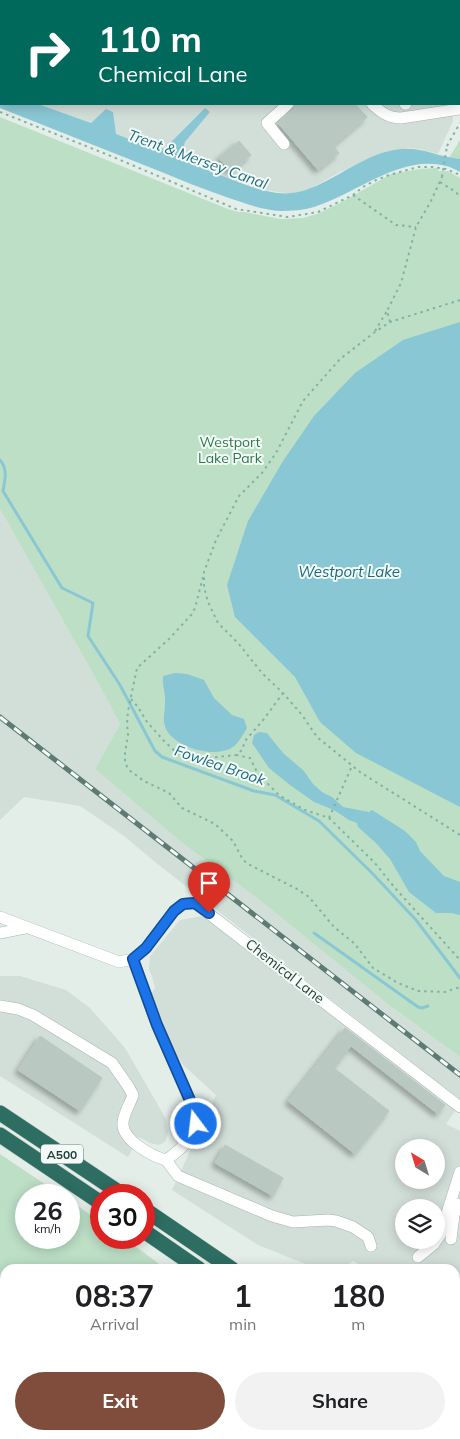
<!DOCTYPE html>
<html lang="en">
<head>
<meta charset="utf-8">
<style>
  :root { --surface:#fff; --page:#f2f2f2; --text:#202124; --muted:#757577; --accent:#804d3c }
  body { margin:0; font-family:Mulish,sans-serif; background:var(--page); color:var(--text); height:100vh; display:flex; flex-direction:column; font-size:19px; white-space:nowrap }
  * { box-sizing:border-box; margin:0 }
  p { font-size:16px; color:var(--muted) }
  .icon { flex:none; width:28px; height:28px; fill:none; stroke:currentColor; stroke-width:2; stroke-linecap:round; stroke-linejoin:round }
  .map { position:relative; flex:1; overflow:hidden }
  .side { position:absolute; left:0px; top:1264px; width:460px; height:176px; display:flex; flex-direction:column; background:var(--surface); border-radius:15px 15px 0 0; box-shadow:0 2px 12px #0003 }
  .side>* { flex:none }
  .top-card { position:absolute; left:0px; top:0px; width:460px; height:105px; box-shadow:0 2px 12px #0003; background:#00695c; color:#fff; overflow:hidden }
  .needle { width:32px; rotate:322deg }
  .controls { position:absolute; left:395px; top:1139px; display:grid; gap:10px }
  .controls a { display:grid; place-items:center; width:50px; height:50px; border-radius:50%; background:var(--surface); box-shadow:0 2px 12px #0003; font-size:25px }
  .speed { position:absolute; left:15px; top:1184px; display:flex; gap:10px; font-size:25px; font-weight:700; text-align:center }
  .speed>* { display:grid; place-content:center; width:65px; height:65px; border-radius:50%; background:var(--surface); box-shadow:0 2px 12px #0003; line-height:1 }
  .speed small { font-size:12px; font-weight:400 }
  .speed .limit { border:8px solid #d22; background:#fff; color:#111 }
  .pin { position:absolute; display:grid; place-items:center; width:42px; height:42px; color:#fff; margin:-51px -21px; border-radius:50% 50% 50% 0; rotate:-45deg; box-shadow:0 0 5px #0007 }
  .pin .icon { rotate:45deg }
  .me { position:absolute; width:55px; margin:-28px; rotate:345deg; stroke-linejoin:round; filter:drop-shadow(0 0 4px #0008) }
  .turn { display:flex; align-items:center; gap:18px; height:105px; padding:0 15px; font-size:22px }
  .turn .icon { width:65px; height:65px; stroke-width:2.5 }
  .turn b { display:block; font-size:35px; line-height:42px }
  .eta { display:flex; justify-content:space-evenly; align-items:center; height:85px; text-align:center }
  .eta b { font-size:30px; font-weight:700; line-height:35px }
  .primary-button { display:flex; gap:10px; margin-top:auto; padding:10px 15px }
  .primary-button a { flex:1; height:58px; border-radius:30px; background:var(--accent); color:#fff; font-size:20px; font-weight:700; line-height:58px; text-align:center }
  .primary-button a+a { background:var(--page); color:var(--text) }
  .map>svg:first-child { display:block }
</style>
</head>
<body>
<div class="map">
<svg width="460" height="1439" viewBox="0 0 460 1439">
  <defs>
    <filter id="shadow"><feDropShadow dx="-3.5" dy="3.5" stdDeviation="2.5" flood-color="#0004"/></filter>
  </defs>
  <rect width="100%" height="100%" fill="#e4eee9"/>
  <g fill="#d2ded8" fill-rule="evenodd">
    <polygon points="4,0 460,0 460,96 459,96 459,1 4,1"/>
    <polygon points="1,6 1,89 0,89 0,9"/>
    <polygon points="38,104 452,104 453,121 438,154 419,149 408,148 388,151 340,172 310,189 290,194 259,189 216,174 185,161 181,155 182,150 185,142 210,112 205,108 165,148 157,150 115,134 114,128 91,123"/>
    <polygon points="0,509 100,686 120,724 95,769 181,842 257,898 389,1005 460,1057 460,1100 155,862 124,836 80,806 24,797 0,820"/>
    <path d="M202,916L250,951L455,1111L446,1124L460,1131V1321L455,1316V1269H368L353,1261L342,1269H318L258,1245L172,1190L216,1095L183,1065L166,1037L151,994L155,988L152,976L149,970L150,956L180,920ZM404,1148H436V1180H404ZM404,1208H436V1240H404Z"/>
    <polygon points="0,976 20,976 66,990 90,1008 125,1048 166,1119 168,1133 165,1142 159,1145 150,1143 139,1137 128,1157 0,1076"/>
  </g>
  <g fill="#bcdfc6">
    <polygon points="0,117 228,209 239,212 244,212 281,219 303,218 317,214 342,202 391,174 420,169 437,168 439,171 448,171 460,178 460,1057 389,1005 257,898 181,842 95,769 120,724 100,686 0,509"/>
    <polygon points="460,140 460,159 449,158"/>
    <polygon points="0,1154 61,1195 26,1195 26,1238 69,1238 69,1200 101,1222 101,1238 124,1238 166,1269 5,1269 5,1435 423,1435 429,1439 0,1439"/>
  </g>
  <g fill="#8ac7d4">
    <path d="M0,89H1V104H38L91,123L106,109L113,112L116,134L157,150L165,148L205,108L210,112L185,142L181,156C190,165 213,172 225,177C244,184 271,196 292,193C325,189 355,159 389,151C419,144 432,156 460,159V172C456,170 451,167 446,166C400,154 356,194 314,207C304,210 292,211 281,211C261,210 244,203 226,197C203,189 181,180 159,171C106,150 53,129 0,108Z"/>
    <polygon points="460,322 460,807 356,753 320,722 295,677 235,617 227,585 248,521 283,461 314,416 355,373 403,340"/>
    <path d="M175,673L187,674L204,680L214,698L232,715L244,719L247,728C243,734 239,743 233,747C216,759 175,748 166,729C162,720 165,713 165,703C166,694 162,685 163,676Z"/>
    <polygon points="259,732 267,733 283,753 304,771 313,784 322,792 332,797 343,807 369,812 372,810 405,831 416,842 420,851 444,876 460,882 460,915 451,913 436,913 409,892 390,859 376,843 358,827 357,823 349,820 334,810 314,802 290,785 269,768 252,743 254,735"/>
  </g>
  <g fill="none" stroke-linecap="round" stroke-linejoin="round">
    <g stroke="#8ac7d4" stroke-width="3">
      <path d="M0,460C8,469 5,480 3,491L62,588L93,603L88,636L120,685L155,751L162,757L254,791L275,795L319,821L372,873L416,920L460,978"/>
      <polyline points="314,933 418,1007 422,1008 428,1006"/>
    </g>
  </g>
  <g fill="#b9c9c2" stroke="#b6c8c1" filter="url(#shadow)">
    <polygon points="295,104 355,104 367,117 333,146 339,153 318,170 278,123 293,110"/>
    <polygon points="239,141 251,155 231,172 219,158"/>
    <polygon points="345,1028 445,1105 438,1114 351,1046 334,1068 389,1111 355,1154 288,1101"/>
    <polygon points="40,1036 102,1078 80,1111 18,1070"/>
    <polygon points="225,1145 283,1178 273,1196 215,1163"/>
  </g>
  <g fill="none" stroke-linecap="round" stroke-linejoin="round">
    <g stroke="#a6b6b1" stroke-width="12">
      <g id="minor">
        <polyline points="227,0 230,1"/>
        <polyline points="457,0 460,2"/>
        <polyline points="372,1 374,0"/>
        <polyline points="459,49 460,50"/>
        <polyline points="459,60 460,61"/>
        <polyline points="459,91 460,91"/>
        <path d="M372,104C381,112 388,118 401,118L460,109"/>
        <polyline points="405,104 406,104"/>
        <polyline points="284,144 267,123 288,104"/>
        <polyline points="0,917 119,962 133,959 146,948 174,911 183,904 195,903 460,1107"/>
        <polyline points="0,933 25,928"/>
        <path d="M0,1006L18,1009L33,1015L112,1063L128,1086L133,1095C130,1104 124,1113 123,1122C121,1140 152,1156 166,1160C183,1148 196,1136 196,1114L157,1025L133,959"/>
        <polyline points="166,1160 178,1176 272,1216 293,1222 328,1220 336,1221 353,1227 368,1237 371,1246"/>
        <polyline points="451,1239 454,1215 458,1204"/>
        <polyline points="418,1257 434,1244 440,1235 460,1172"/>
      </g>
    </g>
    <g stroke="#c1cac8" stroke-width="16">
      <g id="highway">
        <polyline points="0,1113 123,1195"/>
        <polyline points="0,1135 101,1203"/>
        <polyline points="144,1209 232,1269"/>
        <polyline points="144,1231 199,1269"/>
        <polyline points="455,1419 460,1422"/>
        <polyline points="446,1435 452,1439"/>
      </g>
    </g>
    <g stroke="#83b2a5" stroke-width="2" stroke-dasharray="2.5 4" stroke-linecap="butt">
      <polyline points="0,112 106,154 236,209 288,217 318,212 353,195 363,187 374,181 389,175 418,167 433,167 446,169 460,175"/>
      <polyline points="447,146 460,123"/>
      <path d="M440,182C447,187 455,190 460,197"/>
      <polyline points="353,195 396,225 416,227"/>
      <polyline points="460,300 390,322 375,332 340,359 303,401 276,453 262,473 239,496 216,540 204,572 204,587 208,602 218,623 238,643 262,673 283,693 302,715 317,737 360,772 460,835"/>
      <polyline points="390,322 387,311 401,283 416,227 431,201 442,177"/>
      <polyline points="375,331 387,311"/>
      <polyline points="203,577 195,608 192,614 169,639 137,668 128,711 127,723 128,735 125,753 125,763 129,770 144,781 169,793 182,808 215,824 233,841 243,860 248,864 297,889 309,897 334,927 355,944 373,968 398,983 418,991 445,992 460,987"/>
      <polyline points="131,699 138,707 147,722 165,742 177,753 189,758 200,759 236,755 242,750 245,741 264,719 283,693"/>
      <polyline points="236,755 250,758 258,774 279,795 305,810 329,818 374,862 395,888 460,960"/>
      <polyline points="329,818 352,766"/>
      <polyline points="0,1357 5,1360"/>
      <polyline points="0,1406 5,1431"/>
      <polyline points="6,1435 7,1439"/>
      <polyline points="99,1435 102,1439"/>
    </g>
    <use href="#minor" stroke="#fff" stroke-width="11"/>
    <use href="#highway" stroke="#2d6d62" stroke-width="15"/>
    <g stroke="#5d7b74" stroke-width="5">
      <polyline id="rail" points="0,717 460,1075"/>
    </g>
    <use href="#rail" stroke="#f4faf7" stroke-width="3" stroke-dasharray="9" stroke-linecap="butt"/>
    <polyline stroke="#83b2a5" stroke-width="2" stroke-dasharray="2.5 4" stroke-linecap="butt" points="442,177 447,146"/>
  </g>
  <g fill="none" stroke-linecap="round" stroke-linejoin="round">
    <g stroke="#114b97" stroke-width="12">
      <polyline id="route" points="196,1124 196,1114 157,1025 133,959 146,948 174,911 183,904 195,903 209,913"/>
    </g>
    <use href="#route" stroke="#1a73e8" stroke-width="9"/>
  </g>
  <g text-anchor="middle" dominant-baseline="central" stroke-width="4" stroke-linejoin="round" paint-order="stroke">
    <rect fill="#f4faf7" stroke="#617872" stroke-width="1" x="41" y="1144.5" width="42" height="19" rx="4"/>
    <g font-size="12" font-weight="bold" fill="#224039">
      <text x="62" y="1154">A500</text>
    </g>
    <g font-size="14" fill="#2b794b" stroke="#f4faf7">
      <text x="230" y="442">Westport<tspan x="230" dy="16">Lake Park</tspan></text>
    </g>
    <g font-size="14" fill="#224039" stroke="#f4faf7">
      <text transform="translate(285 971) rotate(38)">Chemical Lane</text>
    </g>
    <g font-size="15" font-style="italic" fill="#1a6b7f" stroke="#f4faf7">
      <text transform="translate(198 159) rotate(20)">Trent &amp; Mersey Canal</text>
      <text x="349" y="571">Westport Lake</text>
      <text transform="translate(220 765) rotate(19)">Fowlea Brook</text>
    </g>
  </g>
</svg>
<div class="controls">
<a><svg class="needle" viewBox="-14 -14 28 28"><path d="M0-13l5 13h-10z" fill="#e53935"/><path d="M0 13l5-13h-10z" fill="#757577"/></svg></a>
<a><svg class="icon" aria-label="layers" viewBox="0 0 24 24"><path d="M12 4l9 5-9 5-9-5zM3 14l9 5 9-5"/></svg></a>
</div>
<div class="speed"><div>26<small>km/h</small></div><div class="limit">30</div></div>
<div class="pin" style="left:209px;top:913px;background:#d93025"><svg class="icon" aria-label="arrive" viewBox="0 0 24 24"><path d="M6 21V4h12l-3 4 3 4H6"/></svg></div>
<svg class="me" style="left:196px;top:1124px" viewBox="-20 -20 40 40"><circle r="17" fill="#1a73e8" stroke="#fff" stroke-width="3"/><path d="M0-11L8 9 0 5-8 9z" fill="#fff"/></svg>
<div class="top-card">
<div class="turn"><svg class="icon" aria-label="right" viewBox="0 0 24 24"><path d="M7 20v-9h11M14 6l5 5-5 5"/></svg><div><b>110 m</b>Chemical Lane</div></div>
</div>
<section class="side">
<div class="eta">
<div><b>08:37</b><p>Arrival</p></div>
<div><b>1</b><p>min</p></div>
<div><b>180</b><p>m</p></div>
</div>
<div class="primary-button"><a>Exit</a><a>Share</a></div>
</section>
</div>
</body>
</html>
